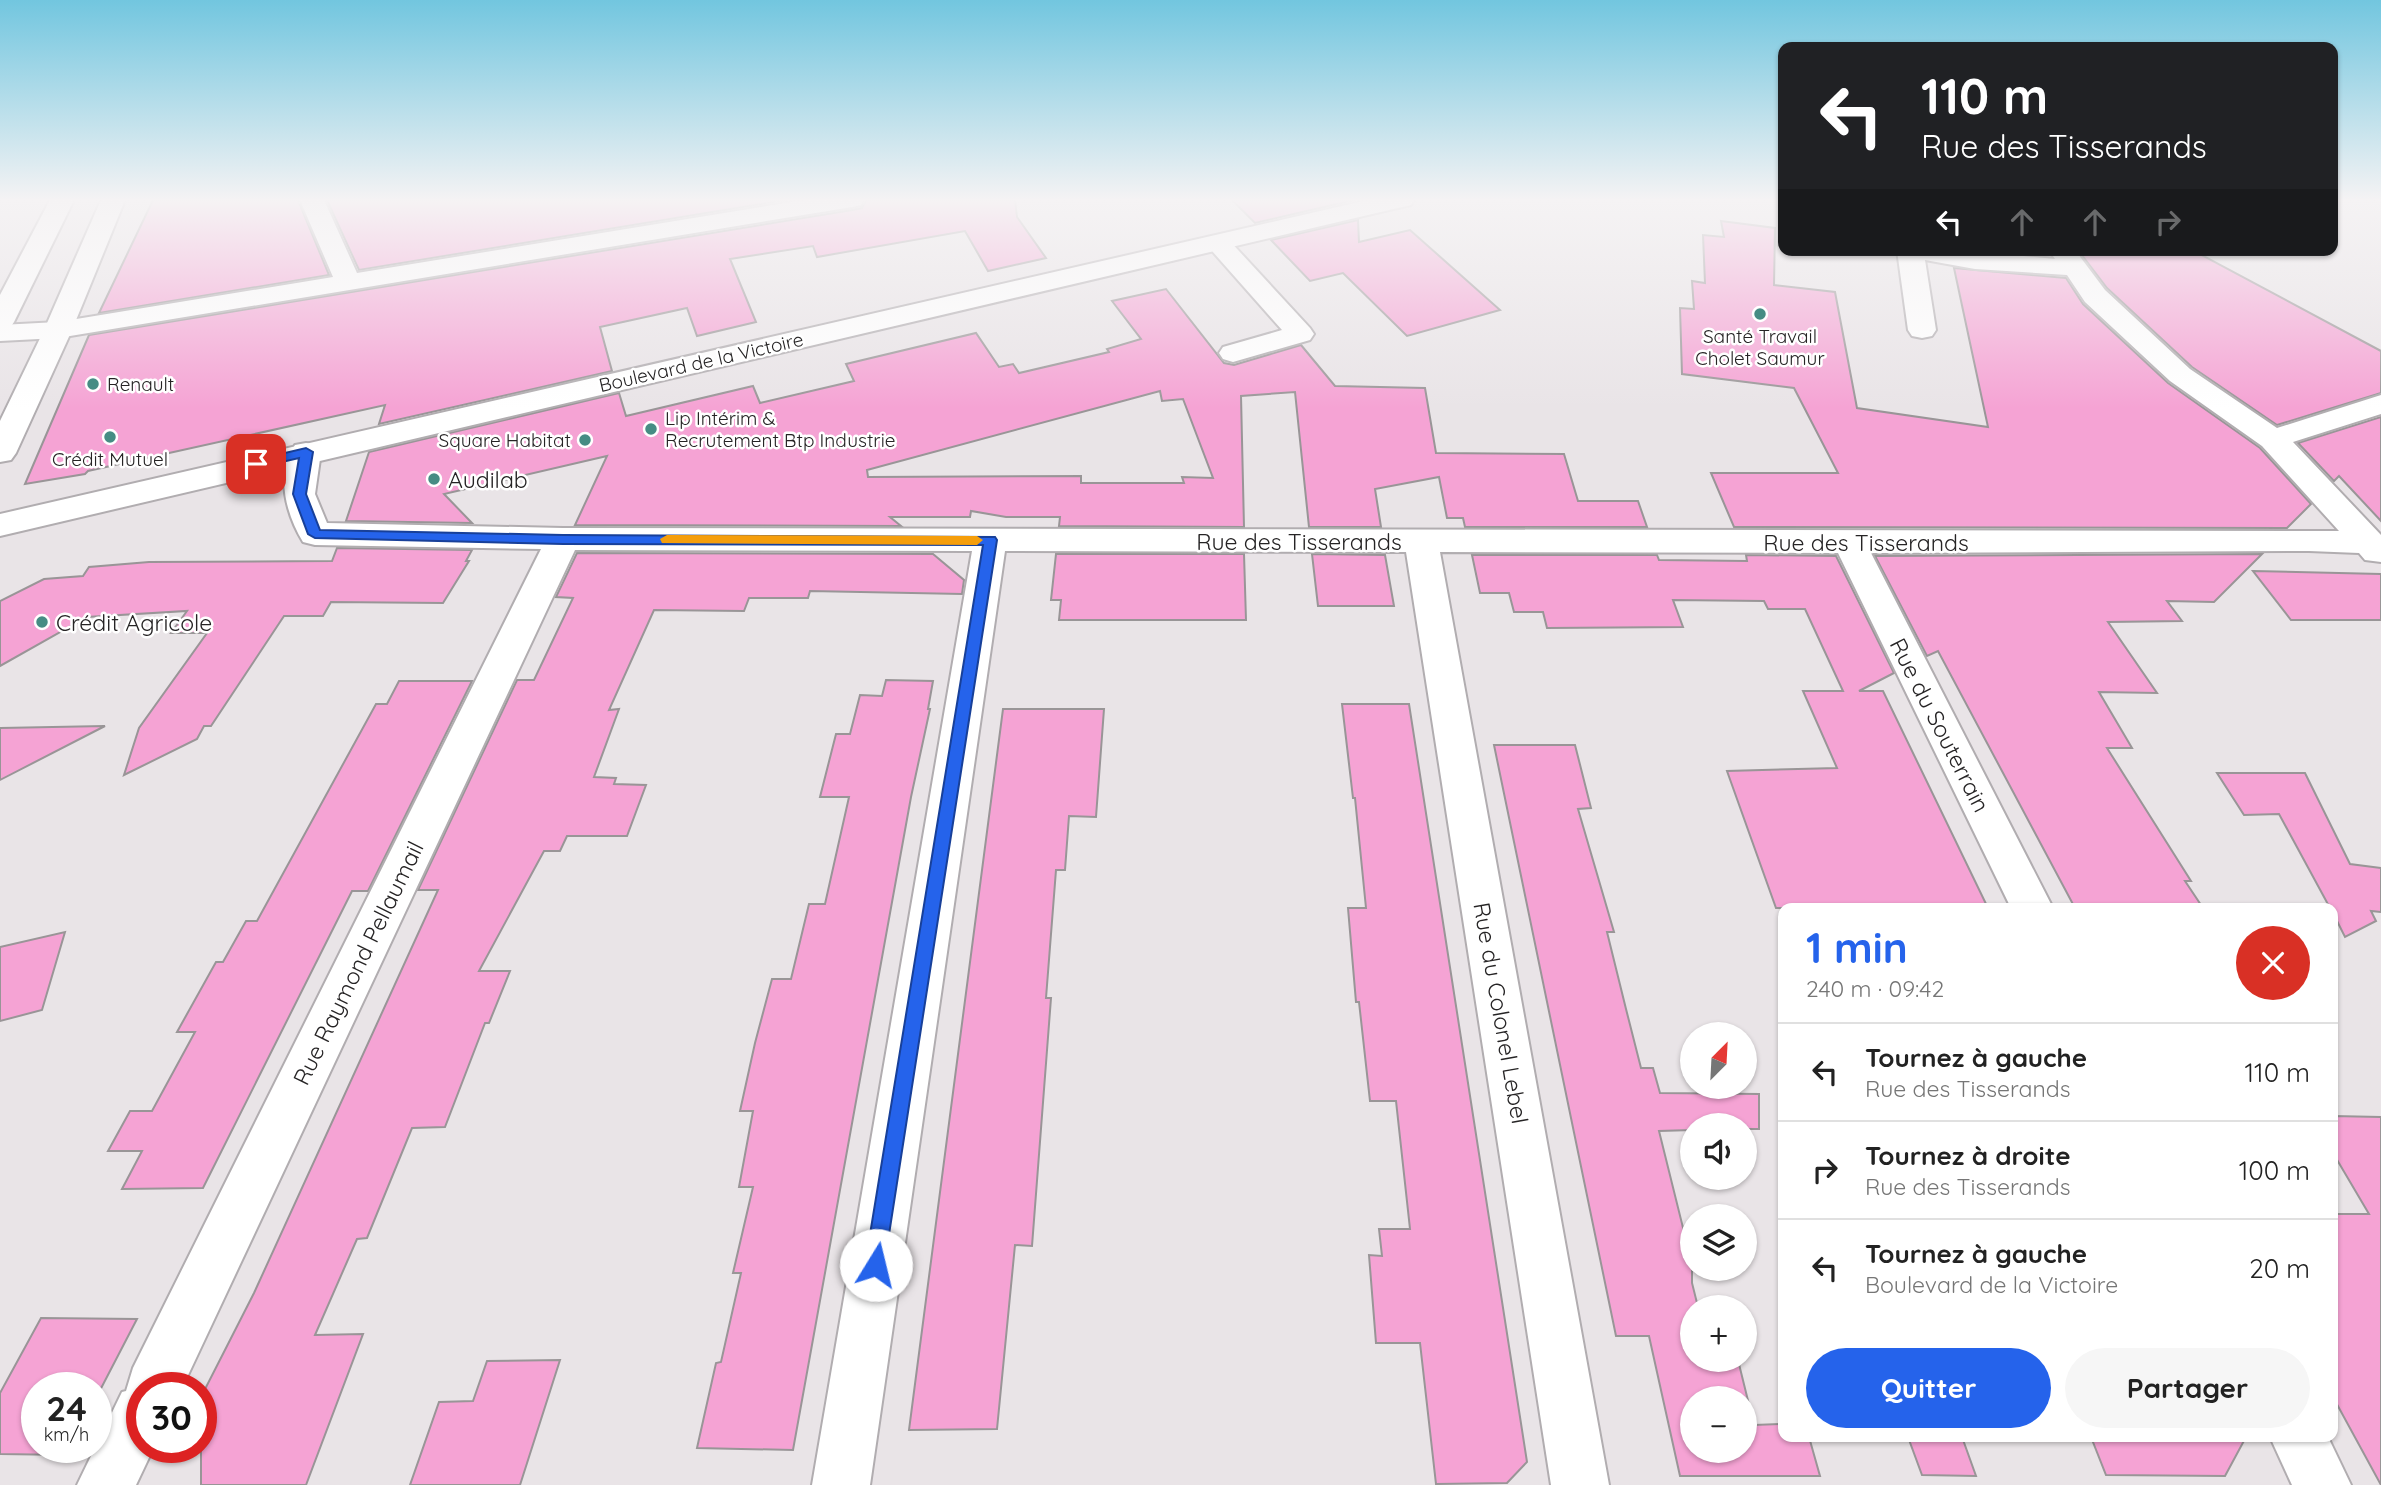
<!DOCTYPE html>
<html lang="fr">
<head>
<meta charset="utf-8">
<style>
  :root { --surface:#fff; --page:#f6f6f6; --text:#222; --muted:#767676; --line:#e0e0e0; --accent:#2563eb }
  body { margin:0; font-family:Quicksand,sans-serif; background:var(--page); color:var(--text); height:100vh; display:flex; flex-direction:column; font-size:26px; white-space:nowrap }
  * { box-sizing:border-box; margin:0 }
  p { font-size:23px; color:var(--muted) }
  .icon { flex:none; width:38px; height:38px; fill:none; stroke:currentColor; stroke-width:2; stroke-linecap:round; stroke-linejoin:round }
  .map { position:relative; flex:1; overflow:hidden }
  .side { position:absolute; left:1778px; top:903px; width:560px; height:539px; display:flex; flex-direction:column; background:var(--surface); border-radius:14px; box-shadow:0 2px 5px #0004 }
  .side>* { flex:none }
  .top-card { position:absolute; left:1778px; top:42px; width:560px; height:214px; border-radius:14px; box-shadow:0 2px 5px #0004; background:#202124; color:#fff; overflow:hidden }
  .needle { width:46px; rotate:24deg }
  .fabs { position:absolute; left:1680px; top:1022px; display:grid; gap:14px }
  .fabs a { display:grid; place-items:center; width:77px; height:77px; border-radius:50%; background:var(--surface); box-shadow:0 2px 5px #0004; font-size:35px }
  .speed { position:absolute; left:21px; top:1372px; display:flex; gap:14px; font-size:35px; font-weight:700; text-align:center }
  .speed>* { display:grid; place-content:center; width:91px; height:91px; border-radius:50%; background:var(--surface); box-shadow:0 2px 5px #0004; line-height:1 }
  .speed small { font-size:18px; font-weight:400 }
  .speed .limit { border:10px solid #d22; background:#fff; color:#111 }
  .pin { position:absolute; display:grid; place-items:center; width:60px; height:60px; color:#fff; margin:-30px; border-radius:14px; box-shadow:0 4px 10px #0006 }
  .me { position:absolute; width:77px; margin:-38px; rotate:9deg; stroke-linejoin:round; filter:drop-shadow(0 0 5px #0008) }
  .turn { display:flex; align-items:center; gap:24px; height:147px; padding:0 28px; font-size:32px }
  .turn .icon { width:91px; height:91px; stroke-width:2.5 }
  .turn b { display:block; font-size:49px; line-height:60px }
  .lanes { display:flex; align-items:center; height:66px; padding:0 28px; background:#0003; justify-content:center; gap:35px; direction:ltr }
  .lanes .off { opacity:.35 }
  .round { display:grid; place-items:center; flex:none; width:74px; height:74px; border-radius:37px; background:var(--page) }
  .overview { display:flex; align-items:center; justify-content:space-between; height:119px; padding:0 28px }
  h1 { font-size:42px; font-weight:700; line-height:52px; color:var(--accent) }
  .primary-button { display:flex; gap:14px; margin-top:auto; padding:14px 28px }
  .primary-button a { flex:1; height:80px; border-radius:42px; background:var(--accent); color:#fff; font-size:28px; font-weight:700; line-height:80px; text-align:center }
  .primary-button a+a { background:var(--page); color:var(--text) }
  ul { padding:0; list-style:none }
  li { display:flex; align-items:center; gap:21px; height:98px; padding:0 28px; border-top:2px solid var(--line) }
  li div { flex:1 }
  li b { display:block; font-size:26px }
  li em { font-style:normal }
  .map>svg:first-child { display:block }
</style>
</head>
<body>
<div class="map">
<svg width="2381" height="1485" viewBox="0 0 2381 1485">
  <rect width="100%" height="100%" fill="#e9e4e7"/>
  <g fill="#f5a3d4" stroke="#999597" stroke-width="2" fill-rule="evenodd">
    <polygon points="153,200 298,200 329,275 99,313"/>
    <polygon points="327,200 785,200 359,270"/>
    <polygon points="866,200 1015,200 1017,217 1046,258 988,271 965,231 817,257 813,246 730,259 756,322 697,336 687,308 600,327 612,371 379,424 385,405 88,471 85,474 25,484 89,335 852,210 862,208"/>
    <polygon points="1232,200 1354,200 1255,223"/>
    <polygon points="1358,220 1359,242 1410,230 1500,310 1407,336 1343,273 1310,281 1271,240"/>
    <polygon points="1721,221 1775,228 1774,285 1835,292 1857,408 1988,427 1954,268 2066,278 2083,304 2168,383 2260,448 2311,504 2287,528 1734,527 1711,473 1838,473 1794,388 1682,374 1680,308 1694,309 1692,281 1705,283 1703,235 1724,237"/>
    <polygon points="2078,250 2196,252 2381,351 2381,393 2277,425 2192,367 2107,288"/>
    <path d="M1166,289L1224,363L1234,365L1301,345L1335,386L1425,388L1436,453L1564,454L1578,501H1638L1647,527H1465L1463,518H1447L1439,477L1375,489L1381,527H1309L1295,392L1241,396L1244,527L1059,526L1060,517H1006L971,511L970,517H890L901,526L575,525L607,456L444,494L472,523L346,521L369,452L619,393L626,416L753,386L760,403L854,381L846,364L976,333L999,367L1013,364L1019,373L1109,352L1107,349L1141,339L1112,301ZM1160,391L1162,401L1183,399L1213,478L1182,477L1184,483H1081V476L868,477L867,470Z"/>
    <polygon points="2381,417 2381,521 2339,476 2334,481 2298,443"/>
    <polygon points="337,548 472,550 466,561 469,561 443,603 331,602 323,616 284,616 211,726 204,726 197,739 124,775 139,728 207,633 171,633 187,611 87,617 0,666 0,601 44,579 83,576 89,567 149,562 332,561"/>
    <polygon points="577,553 933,554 964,580 962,594 810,591 808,598 749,598 744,611 654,610 609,710 619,709 594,777 616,778 614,784 646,785 627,836 567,836 560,851 544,851 479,971 510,971 489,1023 485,1023 445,1127 412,1128 367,1238 357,1239 315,1335 363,1334 306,1485 201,1485 201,1397 254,1293 438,890 418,890 517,680 534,680 573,598 556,597"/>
    <polygon points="1056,554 1244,554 1246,620 1059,620 1061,600 1051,600"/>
    <polygon points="1312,554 1385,555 1394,606 1318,606"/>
    <polygon points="2262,554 2214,602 2167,601 2182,621 2108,622 2157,693 2099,692 2132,748 2107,748 2191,881 2185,881 2203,908 2075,908 1938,651 1927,656 1875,556"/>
    <polygon points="1472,555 1657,555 1659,560 1747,561 1746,555 1836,556 1894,673 1859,691 1883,691 1988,908 1776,908 1727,771 1837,768 1803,691 1843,691 1805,609 1768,609 1764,601 1673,600 1683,627 1547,628 1543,612 1514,612 1509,593 1480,593"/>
    <polygon points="2253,571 2381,574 2381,620 2291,620"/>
    <polygon points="886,680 933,681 928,709 930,709 911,797 793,1450 697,1448 716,1363 721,1362 741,1273 733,1273 753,1187 739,1187 753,1111 740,1111 755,1043 772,979 791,979 809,904 825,904 849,797 820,797 836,734 850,734 860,695 882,696"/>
    <polygon points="399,681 472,681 368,891 352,891 203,1188 122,1189 142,1151 108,1151 130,1111 152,1111 195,1032 177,1032 216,962 223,962 246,921 257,921 376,704 387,704"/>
    <polygon points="1342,704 1409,704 1527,1462 1507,1483 1436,1484 1420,1343 1376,1343 1369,1255 1382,1256 1379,1229 1410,1229 1396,1101 1370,1101 1359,1002 1356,1002 1348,908 1366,908 1355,798 1353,798"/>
    <polygon points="1003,709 1104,709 1096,817 1069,816 1065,870 1056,870 1046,998 1051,998 1032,1246 1015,1245 997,1429 909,1430"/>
    <polygon points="105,726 0,780 0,728"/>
    <path d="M1494,745H1575L1591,808L1578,809L1614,932H1607L1626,1009L1641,1068H1653L1660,1093L1759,1094V1129H1745V1125H1692V1130L1659,1131L1692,1264V1283L1698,1307H1692V1360H1738L1754,1425L1783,1424V1437H1809L1820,1476H1680L1649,1336H1616ZM1692,1398H1745V1451H1692Z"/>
    <polygon points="2217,773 2305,773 2350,864 2381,868 2381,912 2371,911 2376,921 2345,937 2333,913 2333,908 2330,908 2279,814 2244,815"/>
    <polygon points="65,932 42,1010 0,1021 0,947"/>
    <polygon points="2333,1116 2381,1117 2381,1485 2333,1397 2333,1214 2369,1214 2333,1153"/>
    <polygon points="41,1318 137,1319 96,1398 96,1388 37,1388 37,1447 71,1447 67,1455 0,1454 0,1393"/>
    <polygon points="560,1360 520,1485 410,1485 439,1402 473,1401 487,1361"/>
    <polygon points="1908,1437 1962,1437 1976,1476 1922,1475"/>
    <polygon points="2091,1437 2246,1437 2225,1476 2106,1475"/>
  </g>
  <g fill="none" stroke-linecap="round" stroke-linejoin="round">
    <g stroke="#b1adb0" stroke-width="4">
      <g id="minor">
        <polygon points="300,200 324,200 357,273 804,200 864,200 861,205 852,207 58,338 0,341 0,325 58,322 333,277"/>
        <polygon points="1218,235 1227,238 1310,328 1314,334 1310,340 1233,362 1223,359 1219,353 1223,347 1282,330 1205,243 1209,238"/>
        <path d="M1897,250H1958L2055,259L2049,250H2075L2105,290L2190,369L2277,428L2381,395V414L2293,442L2381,535V562L2365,560L2359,553L2309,551L1871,553L2053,908H2011L1838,553L1440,552L1609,1485H1551L1406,552L1005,551L870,1485H812L972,551L575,550L182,1388H142V1447H154L136,1485H77L122,1392L126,1391L133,1368L541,549L315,545L303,542C286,514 275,474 295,445L306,443L317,445L321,452L315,494L327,523L563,528L2339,531L2262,446L2170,381L2085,302L2067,275L1975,269L1925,260L1936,330L1932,336L1922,338L1912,336L1908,330Z"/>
        <polygon points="2270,1437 2328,1437 2351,1485 2292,1485"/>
      </g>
    </g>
    <g stroke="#b1adb0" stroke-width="4">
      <g id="major">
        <polygon points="50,200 74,200 14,322 10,328 0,330 0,295"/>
        <polygon points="101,200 125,200 72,330 16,453 11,460 0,462 0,421 44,330"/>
        <polygon points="1368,200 1414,200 1411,205 1402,207 0,536 0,514"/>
      </g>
    </g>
    <use href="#minor" fill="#fff" fill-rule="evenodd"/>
    <use href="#major" fill="#fff" fill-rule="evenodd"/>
  </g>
  <linearGradient id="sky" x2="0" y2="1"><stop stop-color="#72c6df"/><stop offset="0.49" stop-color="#f5f3f4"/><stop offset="1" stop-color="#f5f3f4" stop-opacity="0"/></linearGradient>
  <rect width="2381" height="408" fill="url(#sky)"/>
  <polygon fill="#2563eb" stroke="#184099" stroke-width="2" points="306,448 313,452 306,494 320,530 563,535 995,537 997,540 883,1273 876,1276 868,1273 865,1265 983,545 563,544 315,538 308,534 293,494 299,458 256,468 249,464 251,461"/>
  <polygon fill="#f59e0b" points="667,535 977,536 983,540 977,545 662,543 660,539"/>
  <g fill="#468c84" stroke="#fff" stroke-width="2.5">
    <circle cx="1760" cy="314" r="7"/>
    <circle cx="93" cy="384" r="7"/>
    <circle cx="651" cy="429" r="7"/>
    <circle cx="110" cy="437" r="7"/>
    <circle cx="585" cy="440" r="7"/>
    <circle cx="434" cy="479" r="7"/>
    <circle cx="42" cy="622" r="7"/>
  </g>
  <g text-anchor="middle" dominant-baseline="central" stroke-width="5" stroke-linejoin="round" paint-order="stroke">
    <g font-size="19" fill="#262425" stroke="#fff">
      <text x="1760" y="336">Santé Travail<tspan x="1760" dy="22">Cholet Saumur</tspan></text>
      <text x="107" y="384" text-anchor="start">Renault</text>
      <text x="665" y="418" text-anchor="start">Lip Intérim &amp;<tspan x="665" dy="22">Recrutement Btp Industrie</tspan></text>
      <text x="571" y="440" text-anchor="end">Square Habitat</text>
      <text x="110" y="459">Crédit Mutuel</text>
    </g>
    <g font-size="19" fill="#262425" stroke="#fff">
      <text transform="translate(701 362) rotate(-13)">Boulevard de la Victoire</text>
    </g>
    <g font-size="23" fill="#262425" stroke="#fff" text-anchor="start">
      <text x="448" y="479">Audilab</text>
      <text x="56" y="622">Crédit Agricole</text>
    </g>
    <g font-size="23" fill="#262425" stroke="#fff">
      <text x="1299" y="541">Rue des Tisserands</text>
      <text x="1866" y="542">Rue des Tisserands</text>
      <text transform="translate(1940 725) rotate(63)">Rue du Souterrain</text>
      <text transform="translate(358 963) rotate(-64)">Rue Raymond Pellaumail</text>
      <text transform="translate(1501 1013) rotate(80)">Rue du Colonel Lebel</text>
    </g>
  </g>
</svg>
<div class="fabs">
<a><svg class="needle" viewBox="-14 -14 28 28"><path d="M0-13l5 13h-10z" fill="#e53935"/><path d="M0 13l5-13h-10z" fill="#767676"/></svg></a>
<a><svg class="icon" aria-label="sound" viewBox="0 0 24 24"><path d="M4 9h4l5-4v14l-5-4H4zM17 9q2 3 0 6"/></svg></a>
<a><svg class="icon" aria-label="layers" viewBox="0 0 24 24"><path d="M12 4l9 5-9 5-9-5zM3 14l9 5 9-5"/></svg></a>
<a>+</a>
<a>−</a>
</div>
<div class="speed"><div>24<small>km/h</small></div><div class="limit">30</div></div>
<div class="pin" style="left:256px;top:464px;background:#d93025"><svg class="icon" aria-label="arrive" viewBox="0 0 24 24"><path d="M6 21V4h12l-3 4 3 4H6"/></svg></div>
<svg class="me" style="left:876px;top:1265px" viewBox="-20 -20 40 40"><circle r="19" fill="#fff"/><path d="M0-13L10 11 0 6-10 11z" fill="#2563eb"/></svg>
<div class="top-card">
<div class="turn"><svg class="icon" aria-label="left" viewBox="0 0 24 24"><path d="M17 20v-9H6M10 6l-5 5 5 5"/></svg><div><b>110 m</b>Rue des Tisserands</div></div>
<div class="lanes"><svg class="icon" aria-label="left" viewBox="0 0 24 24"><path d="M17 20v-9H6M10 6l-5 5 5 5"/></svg><svg class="icon off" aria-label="ahead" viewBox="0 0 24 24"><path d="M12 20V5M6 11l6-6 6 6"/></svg><svg class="icon off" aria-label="ahead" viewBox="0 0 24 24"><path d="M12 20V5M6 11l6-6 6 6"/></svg><svg class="icon off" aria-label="right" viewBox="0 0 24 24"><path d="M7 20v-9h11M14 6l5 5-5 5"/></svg></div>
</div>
<section class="side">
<div class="overview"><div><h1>1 min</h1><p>240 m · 09:42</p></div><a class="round" style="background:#d93025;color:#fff"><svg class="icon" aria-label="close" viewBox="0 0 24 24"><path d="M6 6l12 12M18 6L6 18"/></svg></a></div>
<ul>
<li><svg class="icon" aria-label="left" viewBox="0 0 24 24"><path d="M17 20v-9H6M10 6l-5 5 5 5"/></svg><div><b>Tournez à gauche</b><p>Rue des Tisserands</p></div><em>110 m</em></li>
<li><svg class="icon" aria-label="right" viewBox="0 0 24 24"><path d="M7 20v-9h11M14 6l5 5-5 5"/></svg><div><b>Tournez à droite</b><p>Rue des Tisserands</p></div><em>100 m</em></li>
<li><svg class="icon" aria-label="left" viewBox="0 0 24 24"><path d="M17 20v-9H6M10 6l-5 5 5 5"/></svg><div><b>Tournez à gauche</b><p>Boulevard de la Victoire</p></div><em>20 m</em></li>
</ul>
<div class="primary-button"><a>Quitter</a><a>Partager</a></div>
</section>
</div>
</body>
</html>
